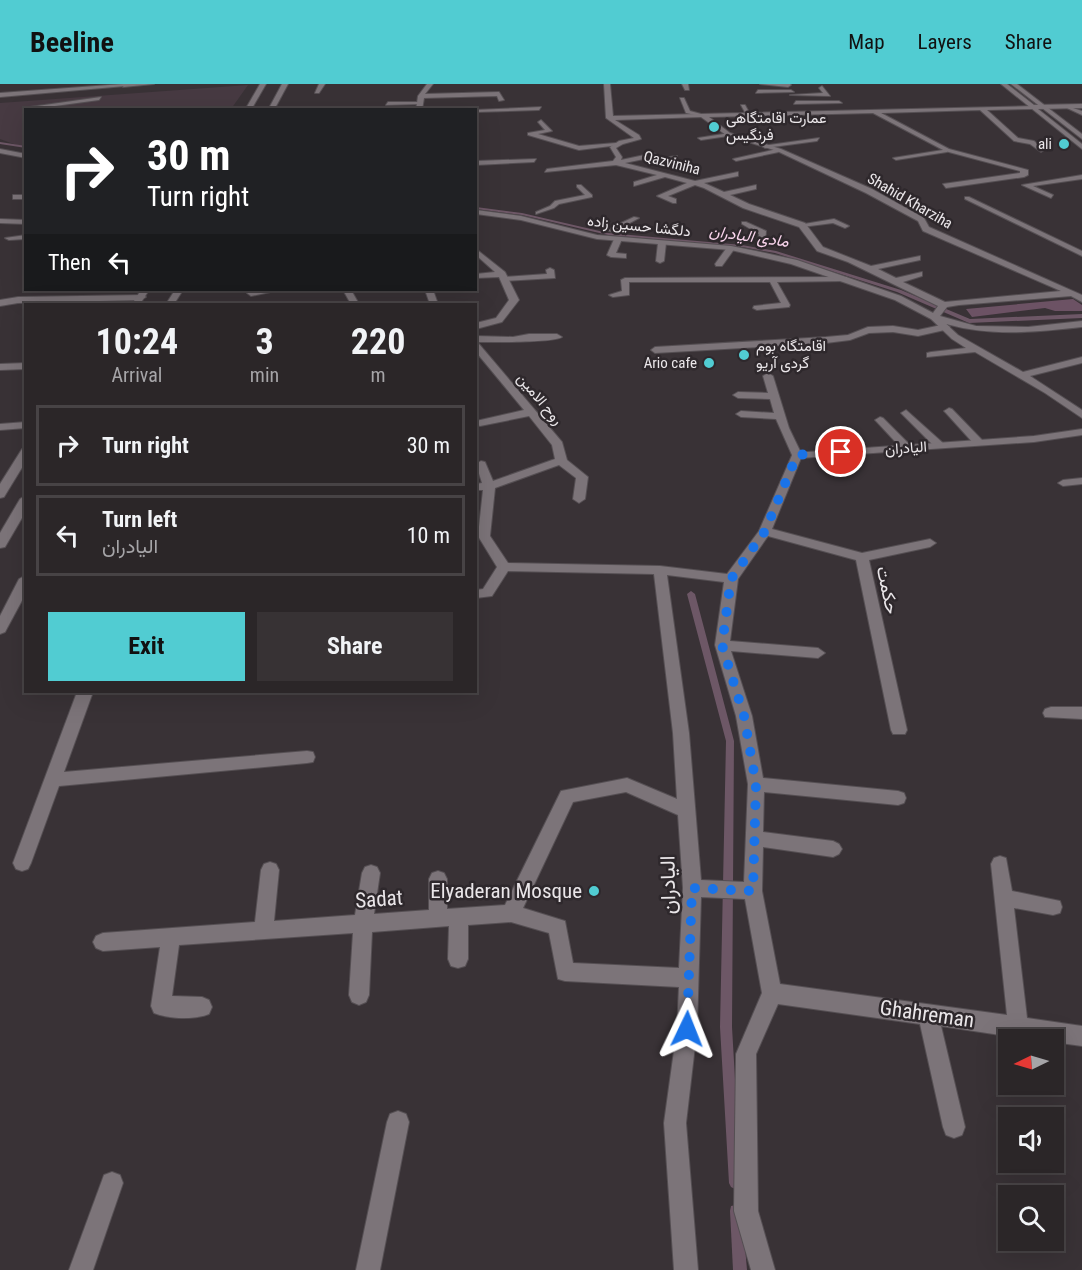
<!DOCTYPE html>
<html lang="en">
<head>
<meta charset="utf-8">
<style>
  :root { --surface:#2b2628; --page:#373234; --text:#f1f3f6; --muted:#a6a5a8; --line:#474345; --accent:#51ccd2 }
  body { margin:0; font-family:"Roboto Condensed",Vazirmatn,sans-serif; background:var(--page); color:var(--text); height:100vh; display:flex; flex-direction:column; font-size:22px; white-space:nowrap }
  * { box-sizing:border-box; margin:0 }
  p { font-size:20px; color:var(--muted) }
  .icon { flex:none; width:33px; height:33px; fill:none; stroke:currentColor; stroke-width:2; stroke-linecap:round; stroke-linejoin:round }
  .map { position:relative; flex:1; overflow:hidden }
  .sheet { position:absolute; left:24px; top:219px; width:453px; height:390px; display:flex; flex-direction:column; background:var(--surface); border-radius:0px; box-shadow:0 6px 24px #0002,0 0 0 2px var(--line) }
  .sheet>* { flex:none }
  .hud { position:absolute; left:24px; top:24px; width:453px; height:183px; border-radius:0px; box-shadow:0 6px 24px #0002,0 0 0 2px var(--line); background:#202124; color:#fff; overflow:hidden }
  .needle { width:39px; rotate:265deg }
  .fabs { position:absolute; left:998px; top:945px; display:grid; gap:12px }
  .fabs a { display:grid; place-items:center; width:66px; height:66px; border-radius:0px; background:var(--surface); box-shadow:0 6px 24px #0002,0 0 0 2px var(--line); font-size:30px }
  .pin { position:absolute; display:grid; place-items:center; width:51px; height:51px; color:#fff; margin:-26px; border:3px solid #fff; border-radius:50%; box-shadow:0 2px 6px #0007 }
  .me { position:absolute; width:66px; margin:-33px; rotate:2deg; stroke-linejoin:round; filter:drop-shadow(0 0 4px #0008) }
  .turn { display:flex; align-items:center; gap:21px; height:126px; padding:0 24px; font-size:27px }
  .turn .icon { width:78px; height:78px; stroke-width:2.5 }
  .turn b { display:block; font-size:42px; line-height:51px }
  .then { display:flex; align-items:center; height:57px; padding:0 24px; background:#0003; gap:12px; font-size:22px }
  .eta { display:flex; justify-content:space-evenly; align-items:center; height:102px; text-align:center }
  .eta b { font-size:36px; font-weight:700; line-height:42px }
  .primary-button { display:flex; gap:12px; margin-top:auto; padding:12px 24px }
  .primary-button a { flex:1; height:69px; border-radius:0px; background:var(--accent); color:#111; font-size:24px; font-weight:700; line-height:69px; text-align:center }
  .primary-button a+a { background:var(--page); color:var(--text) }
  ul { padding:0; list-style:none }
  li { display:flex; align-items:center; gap:18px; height:81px; margin:0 12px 9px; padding:0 12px; border:3px solid var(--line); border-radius:0px }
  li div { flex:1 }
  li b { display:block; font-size:22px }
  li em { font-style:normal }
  header { display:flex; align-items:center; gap:36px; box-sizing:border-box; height:84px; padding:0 30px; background:var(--accent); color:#111 }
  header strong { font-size:28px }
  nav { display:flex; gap:33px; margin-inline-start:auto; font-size:21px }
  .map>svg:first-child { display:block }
</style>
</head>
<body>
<header>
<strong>Beeline</strong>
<nav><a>Map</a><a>Layers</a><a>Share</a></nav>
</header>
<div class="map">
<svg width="1082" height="1186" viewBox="0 0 1082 1186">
  <rect width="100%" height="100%" fill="#393236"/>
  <polygon fill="#473a42" points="248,1 231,25 26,26 25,64 0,55 0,19"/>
  <polygon fill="#6c5264" points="1073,215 1082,221 1082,227 1055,227 1045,224 972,233 966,225"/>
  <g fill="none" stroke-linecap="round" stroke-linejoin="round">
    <g fill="#6d5766" fill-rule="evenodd">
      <polygon points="0,58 26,62 26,64 0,60"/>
      <polygon points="476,123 522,129 608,149 742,161 776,167 901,206 970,235 1082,230 1082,234 969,239 897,208 775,169 742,163 608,151 522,131 476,125"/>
      <polygon points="691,507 695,510 734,657 732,943 741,1099 739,1103 735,1105 731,1103 729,1099 720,943 726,657 687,510"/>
      <polygon points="736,1121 741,1122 742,1127 747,1186 733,1186 730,1127 731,1122"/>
    </g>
    <g stroke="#554f53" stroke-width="2">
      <g id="lane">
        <polygon points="125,0 154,0 123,3"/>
        <polygon points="1011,0 1017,0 1082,50 1082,55"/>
        <polygon points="758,6 791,6 794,8 756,9"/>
        <polygon points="101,13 99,16 33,25 30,23"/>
        <polygon points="680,14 684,14 690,27 705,31 705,33 686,29"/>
        <polygon points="796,17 839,17 842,19 794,20"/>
        <polygon points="388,18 419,18 422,20 386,21"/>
        <polygon points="741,21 745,21 751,32 747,32"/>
        <polygon points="541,23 539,26 476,28 474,26"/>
        <polygon points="541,36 552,47 538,50 579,62 616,59 619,61 579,66 528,51 528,49 545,46 538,38"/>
        <polygon points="730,49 728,52 701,56 698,54"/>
        <polygon points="819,54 817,57 765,64 762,62"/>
        <polygon points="777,65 779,68 736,77 733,75"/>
        <polygon points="949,65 947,68 896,76 893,74"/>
        <polygon points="536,75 534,78 476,81 476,77"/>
        <polygon points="1082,91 1082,95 1033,102 1053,111 1051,114 1022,101"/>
        <polygon points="577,101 581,101 592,111 592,113 559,120 554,124 536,130 536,128 550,122 555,117 585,111 577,103"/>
        <polygon points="965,113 969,113 1082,167 1082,172 965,115"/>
        <polygon points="634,133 639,134 613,148 606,146"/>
        <polygon points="834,135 849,142 845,144 833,139 802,143 798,141"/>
        <polygon points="742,138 746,138 766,147 765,163 758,161 759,150 742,140"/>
        <polygon points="615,153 622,155 616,169 626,170 626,174 611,173 607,171"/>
        <polygon points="662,157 666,159 664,177 660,179 656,177 658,159"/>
        <polygon points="728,162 735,164 722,182 716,182 715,180"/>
        <polygon points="550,184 554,186 555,194 504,197 500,195 504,193 547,190 546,186"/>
        <polygon points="844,193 847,193 847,197 777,198 790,221 789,223 757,226 753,224 754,222 781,219 770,198 629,198 629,211 613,213 609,211 622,207 621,196 625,194"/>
        <polygon points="946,240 950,243 949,245 918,252 893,248 869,249 850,256 826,259 655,269 651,266 655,263 826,253 848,251 868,243 893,242 918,246"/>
        <polygon points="768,289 773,292 789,344 802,371 801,373 793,373 792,371 776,335 741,333 736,330 741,327 774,329 770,315 738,314 733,311 738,308 768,309 763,292"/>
        <polygon points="949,324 952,325 983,357 983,361 975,361 946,329 944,327"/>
        <polygon points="906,326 944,360 944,364 936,364 901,329"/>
        <polygon points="880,333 883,334 911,362 911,366 903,366 877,338 875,336"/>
        <polygon points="1082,394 1082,400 1063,402 1058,399 1063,396"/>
      </g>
    </g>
    <g stroke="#554f53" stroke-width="2">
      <g id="street">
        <polygon points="319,0 325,0 319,9 315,9"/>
        <polygon points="427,0 433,0 425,10 499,8 504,16 499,17 497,12 424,14 422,26 416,26 418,12"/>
        <path d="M604,0H610L613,32L1035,22L1033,25L987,26L1018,54L1034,57L1044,66L1041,68L1030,60L1014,57L980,26L881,29L949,65L1028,86V91L1024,93L946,104L943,100L1020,89V87L945,67L873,29L709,33L730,49L781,65L872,105L924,134L929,143L1082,211V218L1071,212L959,221L947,223L940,232L976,242L1028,243L1082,237V243C1034,248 994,253 946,240L958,251L1023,288L1082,273V279L1030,292L1082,326V334L1045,309L975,268L927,273V269L931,268L966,264L952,255L931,235L895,216L791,180L731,166L597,155L521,136L476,130V126L521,132L597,151L731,162L756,167L797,176L901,212L933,229L938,222L848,178L817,167L799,143L743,124L704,104L695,101L668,112L676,115V119H673L657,112L687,99L665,93L634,102V98L657,91L616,81L545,88L547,85L613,77L616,73L610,63L619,57L634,54L606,34ZM701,33L726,51L777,67L866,109L918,137L923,147L1061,207L945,218L903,198L922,192V188L896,194L878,185L920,176V172L871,182L823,163L805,139L749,120L730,111L756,105V101L724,108L704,99L738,92V88L695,97L625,79L653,73L661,78L677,74V72L662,74L654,69L621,76L622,73L616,64L623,60L641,55L639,51L615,36Z"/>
        <polygon points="682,0 688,0 689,6 685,6"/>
        <polygon points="760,0 790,0 791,1 788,3"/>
        <polygon points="822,2 830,12 790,11 823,9 819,4"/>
        <polygon points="1067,22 1082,27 1082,31 1067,24"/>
        <polygon points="0,65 26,70 26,74 0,69"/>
        <rect x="13" y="111" width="13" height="4"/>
        <polygon points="0,135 26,136 26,140 0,139"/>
        <polygon points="26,151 26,155 9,156 5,154"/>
        <polygon points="476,165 505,188 519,216 502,238 476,245 476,239 496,234 509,216 499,193 476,194 476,190 495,188 476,171"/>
        <polygon points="258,206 280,206 251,212 247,209"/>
        <polygon points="343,206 351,206 359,220 351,220"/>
        <polygon points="425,206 433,206 438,220 430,220"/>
        <polygon points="144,211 146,213 141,216 18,219 0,222 0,216 18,213"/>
        <path d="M529,250H557L562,253C554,259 489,258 476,258V252L513,253Z"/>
        <path d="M476,259L479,260L562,358L567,376L588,393L585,415L579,419L573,415L576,394L559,381L495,404L490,452L508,479L660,482L727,490L759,447L793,369L1034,352L1082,345V351L1034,358L801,374L772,445L862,469L930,455L936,459L930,463L869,476L907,646L905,650H893L891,646L856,476L768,452L738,495L730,557L818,564L825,569L818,574L731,567L752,632L763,694L898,707L904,709L906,714L904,719L898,721L764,708L763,748L833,757L839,760L842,765L839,770L833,773L763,763L762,807L780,900L1007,931L991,780L994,774L1000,772L1006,774L1012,807L1060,817L1062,823L1060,829L1053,831L1014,824L1027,934L1082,942V962L1053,958V956H1033L941,942L965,1043L962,1051L954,1054L946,1051L943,1043L920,940L778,920L756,970L758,1127L775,1186H751L734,1127L736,970L762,909L745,815L701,813L697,945L686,1039L698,1186H674L664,1039L677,945L679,903L565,897L558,895L549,849L511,838L468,841V875L465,882L458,884L451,882L448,875L449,842L372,848L369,911L366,918L359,921L352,918L349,911L353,849L179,861L172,912L202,913L209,916L212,923L209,930C195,936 168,935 154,929L151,922L160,863L103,867L96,864L93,858L96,852L103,849L255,838L261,786L264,780L270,778L276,780L279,786L274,837L355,831L362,789L365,783L371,781L377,783L380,789L374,830L429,826V795L432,789L438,787L444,789L447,795V825L505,821L561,707L627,694L677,715L673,649L654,490L508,487L492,512L476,514V506L483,505L497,483L478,452L483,406H476V400L482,399L476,380L481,377L485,378L493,397L555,375L552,361L529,332L480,342L476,340V337L524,326L476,268ZM667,491L724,498L715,561L736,632L748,700L744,798L701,796L689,649ZM626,708L678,731L683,804L679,884L573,879L565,837L523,824L573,718Z"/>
        <polygon points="26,279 26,285 0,286 0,280"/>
        <polygon points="26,338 26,344 0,346 0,340"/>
        <polygon points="26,364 26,377 4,413 0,414 0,400 22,365"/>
        <polygon points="77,608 93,608 64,688 307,667 313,668 315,673 313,678 307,679 59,702 31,779 28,785 22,787 16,785 13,779"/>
        <polygon points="1051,623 1082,623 1082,635 1045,633 1043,629 1045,625"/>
        <polygon points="398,1027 406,1030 409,1038 380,1186 356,1186 387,1038 390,1030"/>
        <polygon points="112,1088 120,1091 123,1099 93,1186 69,1186 104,1091"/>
      </g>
    </g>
    <g stroke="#554f53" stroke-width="2">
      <g id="secondary">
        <polygon points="123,0 148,0 0,13 0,9"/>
        <polygon points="260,0 266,0 251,26 245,26"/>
        <polygon points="282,0 288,0 274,26 268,26"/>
        <polygon points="1001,0 1007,0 1034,21 1082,20 1082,24 1038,25 1082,60 1082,65"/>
        <polygon points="141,206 149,206 140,220 132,220"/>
        <polygon points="175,206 183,206 174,220 166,220"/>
        <polygon points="26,411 26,427 5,463 0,464 0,449 20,415"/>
        <polygon points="26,491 26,509 5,548 0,550 0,532 19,495"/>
      </g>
    </g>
    <use href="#lane" fill="#7c7479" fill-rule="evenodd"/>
    <use href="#street" fill="#7c7479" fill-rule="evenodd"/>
    <use href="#secondary" fill="#7c7479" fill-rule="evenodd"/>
  </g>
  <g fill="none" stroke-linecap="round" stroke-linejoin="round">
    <polyline stroke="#1a73e8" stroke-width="10" stroke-dasharray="0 18" points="687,945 692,804 753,807 756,700 744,632 722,561 731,495 765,447 797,371 841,368"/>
  </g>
  <g fill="#51ccd2" stroke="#2e282c" stroke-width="2">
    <circle cx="714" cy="43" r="6"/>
    <circle cx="1064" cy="60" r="6"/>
    <circle cx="744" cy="271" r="6"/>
    <circle cx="709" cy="279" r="6"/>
    <circle cx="594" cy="807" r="6"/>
  </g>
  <g text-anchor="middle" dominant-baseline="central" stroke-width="5" stroke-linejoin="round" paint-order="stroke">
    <g font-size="15" fill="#eae6e9" stroke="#2e282c" text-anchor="start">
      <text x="726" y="34">عمارت اقامتگاهی<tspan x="726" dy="17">فرنگیس</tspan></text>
      <text x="1052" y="60" text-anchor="end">ali</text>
      <text x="756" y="262">اقامتگاه بوم<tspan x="756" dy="17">گردی آریو</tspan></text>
      <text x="697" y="279" text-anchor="end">Ario cafe</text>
    </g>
    <g font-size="15" fill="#eae6e9" stroke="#2e282c">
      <text transform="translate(672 79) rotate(14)">Qazviniha</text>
      <text transform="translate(910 117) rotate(30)">Shahid Kharziha</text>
      <text transform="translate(639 142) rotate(6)">دلگشا حسین زاده</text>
      <text transform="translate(540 315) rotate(50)">روح الامین</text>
      <text transform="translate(906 364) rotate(-4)">الیادران</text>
    </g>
    <g font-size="16" font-style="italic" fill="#fbd6ee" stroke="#2e282c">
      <text transform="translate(749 152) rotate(8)">مادی الیادران</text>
    </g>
    <g font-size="18" fill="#eae6e9" stroke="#2e282c">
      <text transform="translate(888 506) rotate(78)">حکمت</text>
    </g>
    <g font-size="21" fill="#eae6e9" stroke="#2e282c">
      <text transform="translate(668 801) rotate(-91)">الیادران</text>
      <text transform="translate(379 815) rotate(-4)">Sadat</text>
      <text transform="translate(927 930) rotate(8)">Ghahreman</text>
    </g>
    <g font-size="21" fill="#eae6e9" stroke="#2e282c" text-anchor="end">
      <text x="582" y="807">Elyaderan Mosque</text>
    </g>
  </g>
</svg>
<div class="fabs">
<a><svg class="needle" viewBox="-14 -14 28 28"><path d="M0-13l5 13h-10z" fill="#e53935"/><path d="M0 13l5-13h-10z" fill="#a6a5a8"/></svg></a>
<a><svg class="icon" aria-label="sound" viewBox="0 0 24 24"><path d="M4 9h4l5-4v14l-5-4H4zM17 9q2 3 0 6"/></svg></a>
<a><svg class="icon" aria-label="search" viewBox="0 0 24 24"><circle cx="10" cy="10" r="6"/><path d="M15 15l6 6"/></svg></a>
</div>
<div class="pin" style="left:841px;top:368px;background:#d93025"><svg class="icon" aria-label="arrive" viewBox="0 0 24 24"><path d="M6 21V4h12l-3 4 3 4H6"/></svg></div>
<svg class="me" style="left:687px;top:945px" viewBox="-20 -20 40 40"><path d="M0-17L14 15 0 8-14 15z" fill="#1a73e8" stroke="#fff" stroke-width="4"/></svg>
<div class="hud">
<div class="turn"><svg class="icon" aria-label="right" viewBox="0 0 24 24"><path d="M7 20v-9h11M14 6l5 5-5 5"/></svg><div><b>30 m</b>Turn right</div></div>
<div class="then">Then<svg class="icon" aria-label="left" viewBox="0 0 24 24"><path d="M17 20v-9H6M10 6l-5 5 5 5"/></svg></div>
</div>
<section class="sheet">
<div class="eta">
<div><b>10:24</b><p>Arrival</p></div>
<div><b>3</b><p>min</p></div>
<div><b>220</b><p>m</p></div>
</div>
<ul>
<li><svg class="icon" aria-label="right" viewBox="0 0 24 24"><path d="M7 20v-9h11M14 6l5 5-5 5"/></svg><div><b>Turn right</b></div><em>30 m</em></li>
<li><svg class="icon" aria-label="left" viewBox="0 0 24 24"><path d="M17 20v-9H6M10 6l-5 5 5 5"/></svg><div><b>Turn left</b><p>الیادران</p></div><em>10 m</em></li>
</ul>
<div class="primary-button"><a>Exit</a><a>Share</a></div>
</section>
</div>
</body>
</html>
